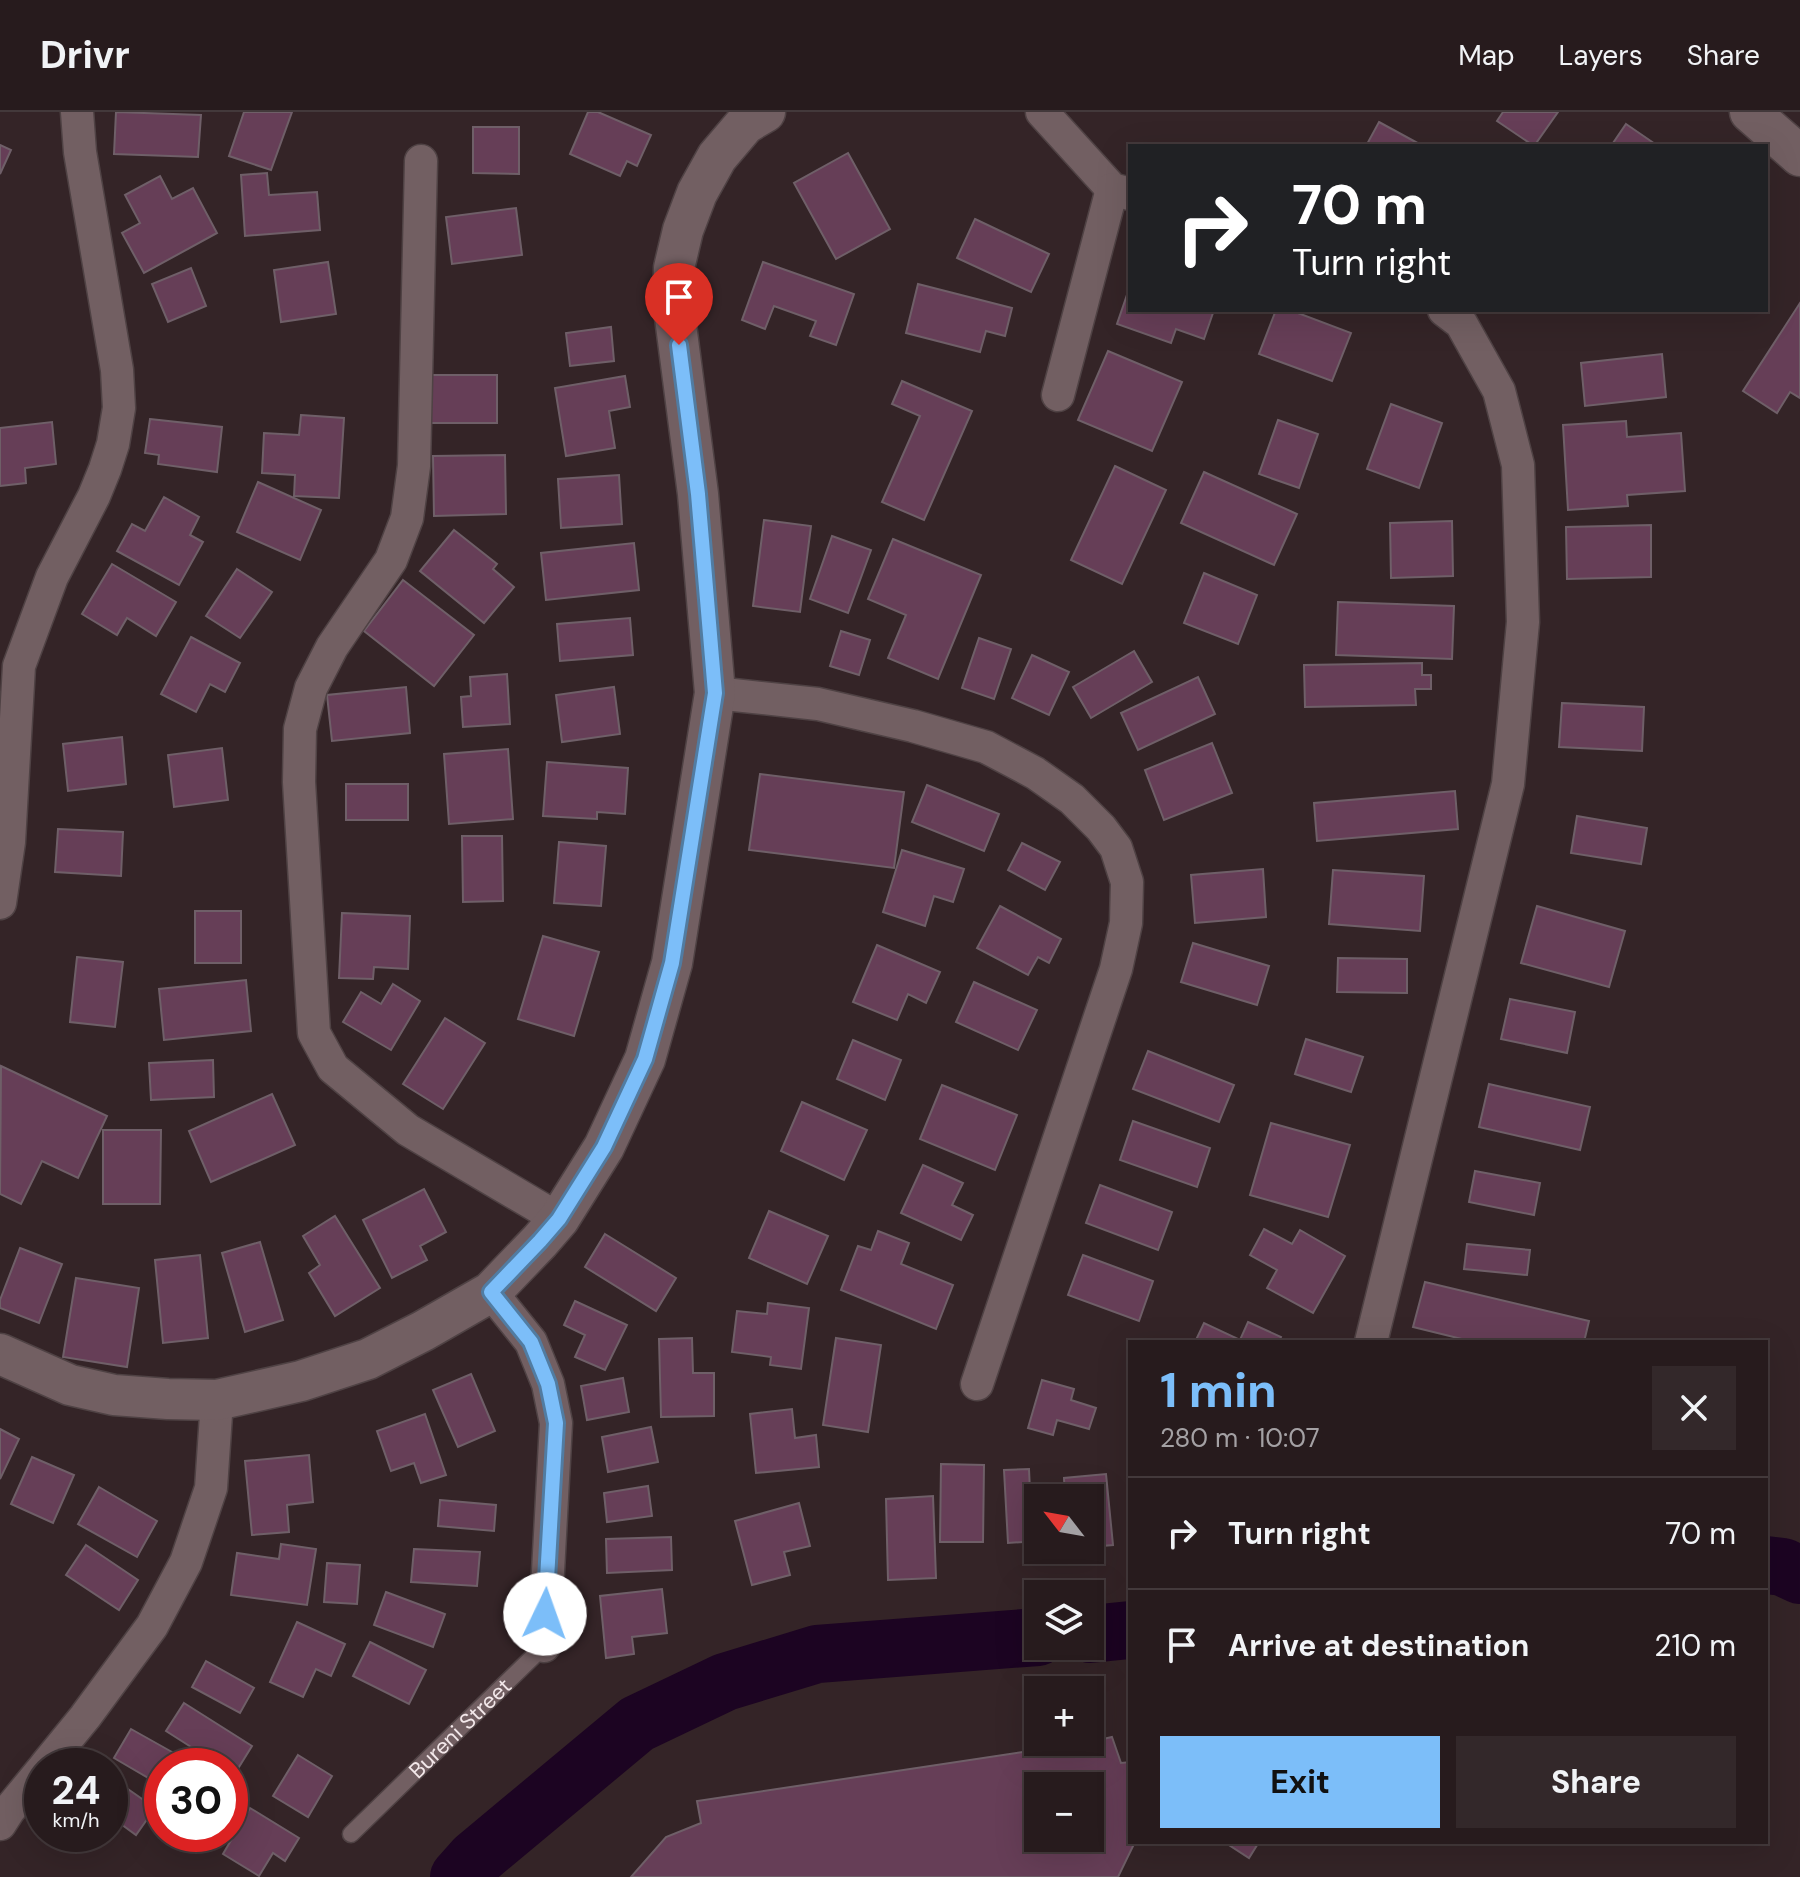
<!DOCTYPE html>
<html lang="en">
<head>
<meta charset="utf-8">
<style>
  :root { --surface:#271b1d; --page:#33282a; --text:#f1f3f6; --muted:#a4a1a4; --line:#43393b; --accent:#7cbef9 }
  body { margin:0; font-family:"DM Sans",sans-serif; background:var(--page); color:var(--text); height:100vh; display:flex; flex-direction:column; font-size:30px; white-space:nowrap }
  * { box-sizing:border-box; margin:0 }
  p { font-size:26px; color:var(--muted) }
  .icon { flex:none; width:44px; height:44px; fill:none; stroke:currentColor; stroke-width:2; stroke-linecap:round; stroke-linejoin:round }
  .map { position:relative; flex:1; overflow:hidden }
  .details { position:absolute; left:1128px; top:1228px; width:640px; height:504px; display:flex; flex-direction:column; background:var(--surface); border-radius:0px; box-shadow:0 8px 32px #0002,0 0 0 2px var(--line) }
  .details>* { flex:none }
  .guide { position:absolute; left:1128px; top:32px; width:640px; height:168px; border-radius:0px; box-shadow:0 8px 32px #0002,0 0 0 2px var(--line); background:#202124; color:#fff; overflow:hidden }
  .needle { width:52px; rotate:301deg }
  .fabs { position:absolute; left:1024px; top:1372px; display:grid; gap:16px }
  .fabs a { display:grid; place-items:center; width:80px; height:80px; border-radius:0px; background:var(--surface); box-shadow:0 8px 32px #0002,0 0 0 2px var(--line); font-size:40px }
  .speed { position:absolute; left:24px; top:1636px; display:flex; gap:16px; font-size:40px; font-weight:700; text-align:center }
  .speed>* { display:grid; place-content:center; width:104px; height:104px; border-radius:50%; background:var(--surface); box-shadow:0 8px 32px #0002,0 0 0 2px var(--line); line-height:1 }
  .speed small { font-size:20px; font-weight:400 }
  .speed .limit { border:12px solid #d22; background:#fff; color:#111 }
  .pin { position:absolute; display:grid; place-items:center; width:68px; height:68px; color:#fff; margin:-82px -34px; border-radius:50% 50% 50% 0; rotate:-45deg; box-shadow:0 0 8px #0007 }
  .pin .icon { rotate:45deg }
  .me { position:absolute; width:88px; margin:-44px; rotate:3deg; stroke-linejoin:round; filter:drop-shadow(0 0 6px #0008) }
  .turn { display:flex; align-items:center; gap:28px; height:168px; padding:0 32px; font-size:36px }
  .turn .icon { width:104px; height:104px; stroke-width:2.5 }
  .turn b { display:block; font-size:56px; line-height:68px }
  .round { display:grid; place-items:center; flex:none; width:84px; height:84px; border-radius:0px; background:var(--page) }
  .summary { display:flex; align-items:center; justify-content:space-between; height:136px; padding:0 32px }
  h1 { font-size:48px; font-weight:700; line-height:60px; color:var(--accent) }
  .button { display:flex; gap:16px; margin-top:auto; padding:16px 32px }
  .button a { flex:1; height:92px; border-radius:0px; background:var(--accent); color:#111; font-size:32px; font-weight:700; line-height:92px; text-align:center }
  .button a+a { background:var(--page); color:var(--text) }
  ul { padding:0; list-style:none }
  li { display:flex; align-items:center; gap:24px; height:112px; padding:0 32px; border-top:2px solid var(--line) }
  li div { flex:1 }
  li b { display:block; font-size:30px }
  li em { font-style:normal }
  header { display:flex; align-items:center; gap:48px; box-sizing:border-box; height:112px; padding:0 40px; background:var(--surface); border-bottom:2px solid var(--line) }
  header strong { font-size:38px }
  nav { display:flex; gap:44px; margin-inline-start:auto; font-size:28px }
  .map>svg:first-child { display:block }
</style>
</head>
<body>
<header>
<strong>Drivr</strong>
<nav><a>Map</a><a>Layers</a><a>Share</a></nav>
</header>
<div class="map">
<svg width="1800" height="1765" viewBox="0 0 1800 1765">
  <rect width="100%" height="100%" fill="#342427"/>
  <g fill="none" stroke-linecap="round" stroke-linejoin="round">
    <g stroke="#1c0422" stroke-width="58">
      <polyline points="1766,1453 1783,1455 1800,1463"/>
      <polyline points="1090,1522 1130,1518"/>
      <polyline points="459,1765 475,1747 637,1612 725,1570 817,1542 1038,1525"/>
    </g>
  </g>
  <g fill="#663e57" stroke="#6f5f68" stroke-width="2" fill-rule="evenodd">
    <polygon points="116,0 201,3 198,45 114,42"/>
    <polygon points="244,0 292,0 271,58 229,44"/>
    <polygon points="588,0 598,0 651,23 637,54 627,49 620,64 570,42"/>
    <polygon points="1503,0 1558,0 1534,34 1497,9"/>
    <polygon points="1379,10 1423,34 1366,34"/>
    <polygon points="1626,12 1658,34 1611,34"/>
    <polygon points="473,15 519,15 519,62 473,61"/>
    <polygon points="0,33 11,38 0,62"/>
    <polygon points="848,41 890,117 836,147 794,71"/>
    <polygon points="267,61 269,83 317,80 320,118 245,124 241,63"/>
    <polygon points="160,64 172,87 193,76 217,121 144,161 122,121 140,111 125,83"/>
    <polygon points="516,96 522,143 452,152 446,105"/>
    <polygon points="975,107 1049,142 1031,180 957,146"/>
    <polygon points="328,150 336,202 281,210 274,158"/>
    <polygon points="763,150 854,182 836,233 810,224 816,209 774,194 765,217 742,208"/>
    <polygon points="191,156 206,194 168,210 152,172"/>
    <polygon points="918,172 1012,196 1005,224 986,219 980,240 906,221"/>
    <polygon points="1130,174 1130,198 1214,198 1204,227 1176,217 1171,231 1117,212"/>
    <polygon points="1800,191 1800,286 1790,280 1777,301 1743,279"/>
    <polygon points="1276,198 1290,198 1351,221 1332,269 1259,242"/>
    <polygon points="611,215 614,249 570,254 566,221"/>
    <polygon points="1108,239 1182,270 1152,339 1078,308"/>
    <polygon points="1662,242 1666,285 1585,294 1581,251"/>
    <rect x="431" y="263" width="66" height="48"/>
    <polygon points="625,264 630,295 609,299 615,336 566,344 555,276"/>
    <polygon points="902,269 972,299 924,408 882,390 920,304 892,292"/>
    <polygon points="1391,292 1442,311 1419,376 1367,357"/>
    <polygon points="301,303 344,306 339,386 294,384 295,363 262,361 264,321 299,323"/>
    <polygon points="150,307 222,315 217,360 158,352 159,343 145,341"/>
    <polygon points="1278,308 1318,322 1299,376 1259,362"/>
    <polygon points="1626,309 1627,325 1681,321 1685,379 1627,383 1628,394 1568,398 1563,313"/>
    <polygon points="52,310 56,352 25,356 26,371 0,374 0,316"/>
    <polygon points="505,343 506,402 434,404 433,344"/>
    <polygon points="1115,354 1166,378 1122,472 1071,448"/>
    <polygon points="1204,360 1297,402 1274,453 1181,411"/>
    <polygon points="619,363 622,412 561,416 558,367"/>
    <polygon points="258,370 321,398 300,448 237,420"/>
    <polygon points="164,385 199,405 190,423 203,430 179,473 117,439 132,412 145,419"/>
    <polygon points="764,408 811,414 800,500 753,494"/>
    <polygon points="1452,409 1453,464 1391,466 1390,411"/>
    <polygon points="1651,413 1651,465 1567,467 1566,415"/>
    <polygon points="454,418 497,452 493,457 514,475 484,511 420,459"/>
    <polygon points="832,424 871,438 848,501 810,487"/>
    <polygon points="893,427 981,463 938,567 888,546 906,503 868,487"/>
    <polygon points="634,431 639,478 546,488 541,441"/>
    <polygon points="112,452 176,490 156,524 127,506 117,523 82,502"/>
    <polygon points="237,457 272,480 240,526 206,504"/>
    <polygon points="1204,461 1257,483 1238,532 1184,511"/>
    <polygon points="403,468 474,523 434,574 364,519"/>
    <polygon points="1338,490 1454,494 1452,547 1336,543"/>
    <polygon points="630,506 633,543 560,549 557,512"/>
    <polygon points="841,519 870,528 859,563 830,554"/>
    <polygon points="191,525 240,551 225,580 210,572 196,600 161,582"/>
    <polygon points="979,526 1011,537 994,587 962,576"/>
    <polygon points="1134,539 1152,570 1091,606 1073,575"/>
    <polygon points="1032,543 1069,560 1049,603 1012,586"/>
    <polygon points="1422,551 1422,563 1431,563 1431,577 1415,577 1416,593 1305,595 1304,553"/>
    <polygon points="507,562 510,612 463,615 461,585 471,584 470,565"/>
    <polygon points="1198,565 1215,602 1138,638 1121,601"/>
    <polygon points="406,575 410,621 332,629 327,583"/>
    <polygon points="614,575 620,622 562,630 556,583"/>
    <polygon points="1562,591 1644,595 1642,639 1559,635"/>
    <polygon points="122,625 126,672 68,679 63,632"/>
    <polygon points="1212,631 1232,681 1164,708 1145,658"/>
    <polygon points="222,636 228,688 174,695 168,643"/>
    <polygon points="508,637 513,707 449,712 444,642"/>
    <polygon points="547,650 628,656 625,702 597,700 597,707 543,704"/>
    <polygon points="760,662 904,680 894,756 749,738"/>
    <rect x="346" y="672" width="62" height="36"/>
    <polygon points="927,673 999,702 984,739 912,710"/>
    <polygon points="1455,679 1458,717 1317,729 1314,691"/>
    <polygon points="1577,704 1647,716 1641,752 1571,741"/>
    <polygon points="58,717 123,720 121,764 55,760"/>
    <polygon points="462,724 502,724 503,789 463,790"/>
    <polygon points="559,730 606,734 601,794 554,791"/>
    <polygon points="1022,731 1060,750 1045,778 1008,758"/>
    <polygon points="902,738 964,757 953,790 934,784 925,814 883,800"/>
    <polygon points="1263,757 1266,805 1195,811 1191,763"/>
    <polygon points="1333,758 1424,764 1420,819 1329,812"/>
    <polygon points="1000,794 1061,827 1049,851 1038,845 1028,863 977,836"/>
    <polygon points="1537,794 1625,819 1609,875 1521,851"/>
    <rect x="195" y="799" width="46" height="52"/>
    <polygon points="342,801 410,804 408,857 374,855 373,867 339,866"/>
    <polygon points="543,824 599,840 574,924 518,907"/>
    <polygon points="1193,831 1269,854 1257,893 1181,870"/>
    <polygon points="877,833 940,860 926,891 908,882 897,908 853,890"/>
    <polygon points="77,845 123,850 115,915 70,910"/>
    <polygon points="1338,846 1407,847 1407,881 1337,880"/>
    <polygon points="246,868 251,919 164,928 159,877"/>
    <polygon points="974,870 1037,898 1018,938 956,910"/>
    <polygon points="393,872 420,889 391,938 343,910 361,880 381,892"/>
    <polygon points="1510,887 1575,900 1567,941 1501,927"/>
    <polygon points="445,906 485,931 443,997 403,972"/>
    <polygon points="1306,927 1363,945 1351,980 1295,962"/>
    <polygon points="853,928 901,948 885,988 837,967"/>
    <polygon points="1148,939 1234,973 1219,1010 1133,977"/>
    <polygon points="213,948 214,985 151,988 149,951"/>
    <polygon points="1,954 107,1004 78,1066 42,1049 21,1092 0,1082"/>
    <polygon points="1489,972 1590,995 1580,1038 1479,1015"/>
    <polygon points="942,973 1017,1003 995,1058 920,1027"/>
    <polygon points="272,982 295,1033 211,1070 189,1019"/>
    <polygon points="802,990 867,1018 844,1068 781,1039"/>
    <polygon points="1133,1009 1210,1036 1197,1075 1120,1048"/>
    <polygon points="1271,1011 1350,1033 1328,1105 1250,1083"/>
    <polygon points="103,1018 161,1018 160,1092 103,1092"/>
    <polygon points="923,1053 963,1071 952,1093 973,1103 961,1128 901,1101"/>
    <polygon points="1475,1059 1540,1071 1534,1103 1469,1090"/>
    <polygon points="1100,1073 1172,1100 1158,1138 1086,1111"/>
    <polygon points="424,1077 446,1120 420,1134 427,1148 392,1166 363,1108"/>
    <polygon points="769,1099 828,1124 807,1172 749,1146"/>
    <polygon points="335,1104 380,1176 335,1204 309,1161 320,1153 303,1124"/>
    <polygon points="1264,1117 1292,1132 1300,1118 1345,1144 1313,1201 1267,1176 1277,1158 1250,1143"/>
    <polygon points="878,1119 909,1131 901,1152 953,1173 936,1217 841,1178 858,1134 871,1138"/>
    <polygon points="605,1122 676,1166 656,1199 585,1155"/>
    <polygon points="260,1130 283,1208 245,1220 222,1141"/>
    <polygon points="1467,1132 1530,1138 1527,1163 1464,1157"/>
    <polygon points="20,1136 62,1152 39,1211 0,1196 0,1188"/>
    <polygon points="200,1143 208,1226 163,1231 155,1148"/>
    <polygon points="1083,1143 1153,1169 1139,1209 1068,1183"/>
    <polygon points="76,1166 139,1176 127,1255 63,1245"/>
    <polygon points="1425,1170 1589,1209 1584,1230 1474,1230 1413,1215"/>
    <polygon points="575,1189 627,1213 605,1258 575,1245 585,1223 564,1213"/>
    <polygon points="768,1191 809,1196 801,1257 770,1253 771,1245 732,1240 737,1199 767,1202"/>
    <polygon points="1248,1210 1281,1225 1279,1230 1195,1230 1204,1211 1240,1228"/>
    <polygon points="692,1226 693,1261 714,1261 714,1304 661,1305 659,1227"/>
    <polygon points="836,1226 881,1233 868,1320 823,1313"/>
    <polygon points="471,1262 495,1319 458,1335 433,1278"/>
    <polygon points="623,1266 629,1300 587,1308 581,1274"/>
    <polygon points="1042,1268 1074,1277 1071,1288 1096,1296 1089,1317 1057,1308 1053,1323 1028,1316"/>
    <polygon points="792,1297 795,1326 816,1323 819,1355 756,1361 750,1302"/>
    <polygon points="425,1302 446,1363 421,1371 414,1351 391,1359 377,1319"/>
    <polygon points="651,1315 658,1350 608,1360 602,1325"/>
    <polygon points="0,1317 19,1327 0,1367"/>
    <polygon points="309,1343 313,1390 287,1393 289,1420 252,1423 245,1349"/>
    <polygon points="32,1345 74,1363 53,1411 11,1392"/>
    <polygon points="941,1352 984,1353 983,1430 940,1430"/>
    <polygon points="1029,1357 1030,1379 1045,1378 1045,1386 1038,1386 1038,1429 1008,1431 1004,1358"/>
    <polygon points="1106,1362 1113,1433 1090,1435 1090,1386 1065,1386 1064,1366"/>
    <polygon points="648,1374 652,1404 607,1410 604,1381"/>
    <polygon points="99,1375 157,1409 137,1445 78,1412"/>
    <polygon points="933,1384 936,1466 888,1468 886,1387"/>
    <polygon points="440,1388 496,1393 494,1419 438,1414"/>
    <polygon points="799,1391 810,1434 784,1440 790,1463 752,1473 735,1409"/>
    <polygon points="671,1425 672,1458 607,1461 606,1427"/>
    <polygon points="281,1432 316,1437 307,1493 231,1483 237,1441 279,1447"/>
    <polygon points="86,1433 138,1468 119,1498 66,1463"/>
    <polygon points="414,1437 480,1440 477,1474 411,1470"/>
    <polygon points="327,1451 360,1453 357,1492 324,1490"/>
    <polygon points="662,1477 667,1521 632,1525 634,1542 606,1546 600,1484"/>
    <polygon points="386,1480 445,1502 433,1535 374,1513"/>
    <polygon points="297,1510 345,1532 331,1564 316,1557 303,1585 270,1570"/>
    <polygon points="370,1530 426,1558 409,1592 353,1564"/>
    <polygon points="206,1549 254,1576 240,1601 192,1575"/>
    <polygon points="184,1591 252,1634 234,1663 230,1660 230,1654 221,1654 166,1619"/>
    <polygon points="131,1617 188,1649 185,1654 162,1654 162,1674 114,1646"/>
    <path d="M1112,1625L1121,1651L1130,1650V1730H1135L1118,1765H631L666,1725L701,1711L697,1689L1090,1630ZM1038,1674H1090V1726H1038Z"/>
    <polygon points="298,1643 332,1664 308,1705 273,1684"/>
    <polygon points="115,1668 155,1696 136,1723 110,1704 110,1675"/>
    <polygon points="250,1696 299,1726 285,1749 273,1741 259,1764 223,1742"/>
    <polygon points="1230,1730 1259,1730 1249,1746 1229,1733"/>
  </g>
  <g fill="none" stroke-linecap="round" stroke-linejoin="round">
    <g stroke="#4f4244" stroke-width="19">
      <g id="service">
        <path id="s1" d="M351,1722L544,1534"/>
      </g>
    </g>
    <g stroke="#4f4244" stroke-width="35">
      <g id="minor">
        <polyline points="1042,0 1112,77 1130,82"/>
        <polyline points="421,49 414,354 407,406 391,448 332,535 311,576 300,617 299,670 314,921 333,956 408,1018 559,1107"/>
        <polyline points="1058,283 1112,77"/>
        <polyline points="715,581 818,592 913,614 986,635 1035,661 1072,687 1101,716 1116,736 1127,770 1126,811 1116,857 977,1272"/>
        <polyline points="0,791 9,730 19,554 52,465 94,384 105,357 113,332 119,296 117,258 80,40 77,0"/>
        <polyline points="491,1180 531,1230 548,1272 556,1311 544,1534"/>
        <polyline points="1371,1230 1508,672 1523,510 1518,353 1499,279 1461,211 1444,198"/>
        <polyline points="45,1654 85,1605 152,1514 186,1450 211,1376 217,1288"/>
        <polyline points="0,1712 9,1698 42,1658"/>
      </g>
    </g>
    <g stroke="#4f4244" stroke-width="43">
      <g id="tertiary">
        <polyline points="1750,0 1800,44"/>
        <polyline points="0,1242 70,1273 114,1283 168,1287 217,1288 301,1269 368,1247 423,1219 491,1180 540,1129 559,1107 604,1035 645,947 672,851 715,581 698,382 673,190 674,156 683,118 697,81 717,45 745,12 765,0"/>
      </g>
    </g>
    <use href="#service" stroke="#725f62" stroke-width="16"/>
    <use href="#minor" stroke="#725f62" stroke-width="32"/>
    <use href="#tertiary" stroke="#725f62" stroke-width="40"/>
  </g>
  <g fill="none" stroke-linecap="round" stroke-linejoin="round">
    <g stroke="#517ca2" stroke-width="20">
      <polyline id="route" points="545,1502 556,1311 548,1272 531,1230 491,1180 540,1129 559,1107 604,1035 645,947 672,851 715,581 698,382 679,233"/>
    </g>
    <use href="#route" stroke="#7cbef9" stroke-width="14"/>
  </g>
  <g text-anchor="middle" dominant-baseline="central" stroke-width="7" stroke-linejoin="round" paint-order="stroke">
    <g font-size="22" fill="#f3e8ea" stroke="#342427">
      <text stroke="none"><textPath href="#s1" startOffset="152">Bureni Street</textPath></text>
    </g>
  </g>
</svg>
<div class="fabs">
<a><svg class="needle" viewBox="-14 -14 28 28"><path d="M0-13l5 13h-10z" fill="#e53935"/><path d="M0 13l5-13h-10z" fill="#a4a1a4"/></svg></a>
<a><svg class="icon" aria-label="layers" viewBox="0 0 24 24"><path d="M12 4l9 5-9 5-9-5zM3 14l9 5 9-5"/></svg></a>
<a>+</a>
<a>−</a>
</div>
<div class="speed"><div>24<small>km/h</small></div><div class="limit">30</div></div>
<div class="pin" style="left:679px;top:233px;background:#d93025"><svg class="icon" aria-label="arrive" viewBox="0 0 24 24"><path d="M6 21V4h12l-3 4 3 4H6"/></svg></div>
<svg class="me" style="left:545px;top:1502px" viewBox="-20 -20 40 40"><circle r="19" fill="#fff"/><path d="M0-13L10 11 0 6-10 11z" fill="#7cbef9"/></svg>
<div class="guide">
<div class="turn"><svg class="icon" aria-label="right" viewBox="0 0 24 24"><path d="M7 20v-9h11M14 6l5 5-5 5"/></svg><div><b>70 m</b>Turn right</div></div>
</div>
<section class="details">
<div class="summary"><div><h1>1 min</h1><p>280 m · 10:07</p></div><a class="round"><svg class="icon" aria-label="close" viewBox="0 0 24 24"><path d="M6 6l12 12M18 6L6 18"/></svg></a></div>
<ul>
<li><svg class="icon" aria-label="right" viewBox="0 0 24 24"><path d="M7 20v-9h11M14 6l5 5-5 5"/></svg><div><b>Turn right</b></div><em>70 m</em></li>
<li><svg class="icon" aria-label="arrive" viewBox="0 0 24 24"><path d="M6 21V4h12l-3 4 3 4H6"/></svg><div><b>Arrive at destination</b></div><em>210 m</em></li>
</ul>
<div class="button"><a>Exit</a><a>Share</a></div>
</section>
</div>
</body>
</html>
